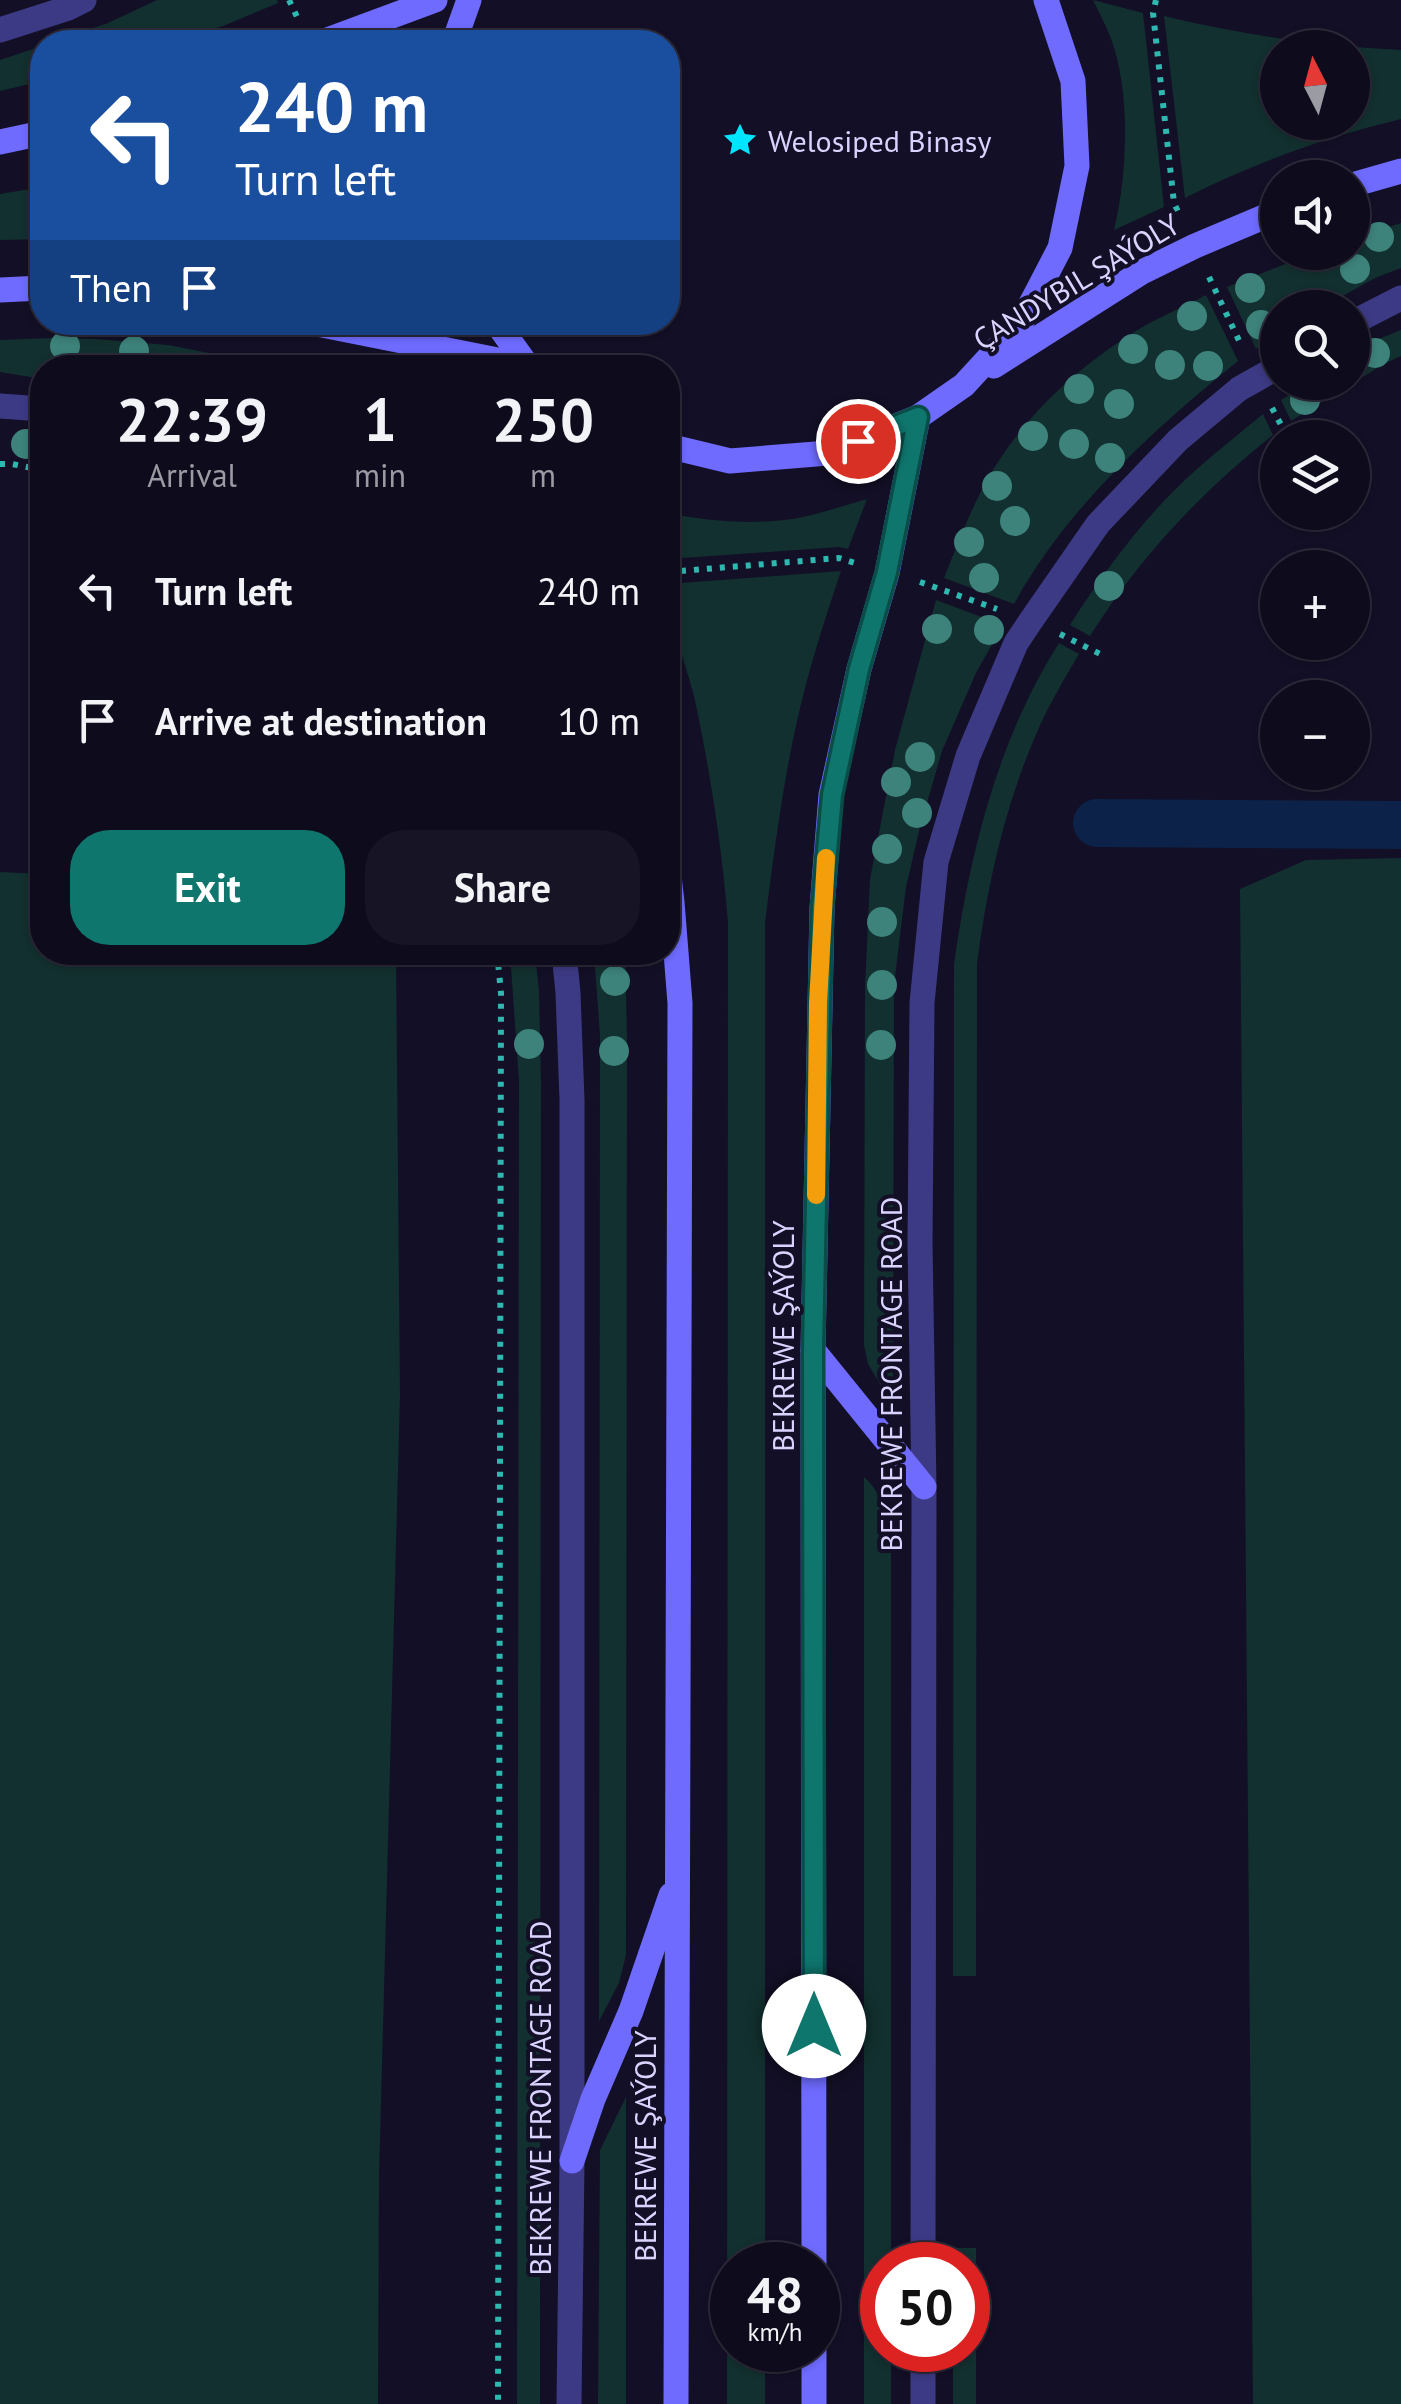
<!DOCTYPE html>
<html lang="en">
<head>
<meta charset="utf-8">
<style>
  :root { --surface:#0e0b1c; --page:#171425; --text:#f1f3f6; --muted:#9b9ba3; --line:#2e2b3b; --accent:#0f766e }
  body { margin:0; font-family:"PT Sans",sans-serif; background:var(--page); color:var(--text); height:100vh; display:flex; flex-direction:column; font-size:38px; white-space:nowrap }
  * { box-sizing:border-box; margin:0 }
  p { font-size:32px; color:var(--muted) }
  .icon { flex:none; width:55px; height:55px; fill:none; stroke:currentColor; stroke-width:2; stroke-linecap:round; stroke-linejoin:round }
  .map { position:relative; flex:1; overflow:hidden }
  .sheet { position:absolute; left:30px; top:355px; width:650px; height:610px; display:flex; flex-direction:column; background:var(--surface); border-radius:40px; box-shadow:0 2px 8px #0004,0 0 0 2px var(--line) }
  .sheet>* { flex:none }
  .banner { position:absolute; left:30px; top:30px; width:650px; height:305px; border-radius:40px; box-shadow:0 2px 8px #0004,0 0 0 2px var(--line); background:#1a4fa0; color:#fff; overflow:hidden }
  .needle { width:65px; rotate:354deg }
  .controls { position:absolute; left:1260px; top:30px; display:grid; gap:20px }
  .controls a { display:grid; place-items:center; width:110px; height:110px; border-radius:50%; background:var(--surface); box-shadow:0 2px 8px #0004,0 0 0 2px var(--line); font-size:50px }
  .speed { position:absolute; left:710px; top:2242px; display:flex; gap:20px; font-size:50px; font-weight:700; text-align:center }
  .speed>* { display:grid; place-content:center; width:130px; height:130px; border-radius:50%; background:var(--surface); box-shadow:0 2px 8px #0004,0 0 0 2px var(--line); line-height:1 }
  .speed small { font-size:25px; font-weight:400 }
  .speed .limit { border:15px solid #d22; background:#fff; color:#111 }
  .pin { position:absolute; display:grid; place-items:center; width:85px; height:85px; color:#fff; margin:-42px; border:5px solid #fff; border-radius:50%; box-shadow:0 2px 10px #0007 }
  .me { position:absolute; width:110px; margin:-55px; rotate:0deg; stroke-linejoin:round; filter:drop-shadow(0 0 8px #0008) }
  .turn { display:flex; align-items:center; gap:35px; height:210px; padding:0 40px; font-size:45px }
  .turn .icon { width:130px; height:130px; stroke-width:2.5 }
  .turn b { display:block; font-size:70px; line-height:85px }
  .then { display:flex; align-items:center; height:95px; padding:0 40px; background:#0003; gap:20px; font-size:38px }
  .eta { display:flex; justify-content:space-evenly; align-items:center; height:170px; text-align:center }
  .eta b { font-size:60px; font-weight:700; line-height:70px }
  .primary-button { display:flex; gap:20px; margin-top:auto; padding:20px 40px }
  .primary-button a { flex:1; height:115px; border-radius:40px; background:var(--accent); color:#fff; font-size:40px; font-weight:700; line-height:115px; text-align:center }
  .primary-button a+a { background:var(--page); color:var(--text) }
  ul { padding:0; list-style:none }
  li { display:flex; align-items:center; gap:30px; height:130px; padding:0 40px }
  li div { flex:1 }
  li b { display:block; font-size:38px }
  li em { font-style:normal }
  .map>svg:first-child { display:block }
</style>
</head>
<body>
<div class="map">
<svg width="1401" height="2404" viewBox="0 0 1401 2404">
  <rect width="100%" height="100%" fill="#130f26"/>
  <g fill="#12302f" fill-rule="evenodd">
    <polygon points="157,0 277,0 278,3 223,26 173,42 52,42 108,23"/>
    <path d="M1093,0L1143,13L1164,207L1114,230C1128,173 1131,90 1110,36C1105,24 1099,12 1093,0Z"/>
    <path d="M1164,16C1242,35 1321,46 1401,50V119C1327,137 1253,163 1185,198ZM1278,48H1352V122H1278Z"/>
    <polygon points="42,46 42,81 0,91 0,60"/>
    <polygon points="42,187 42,239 0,240 0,194"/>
    <polygon points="1401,223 1401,268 1375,278 1323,307 1278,308 1277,334 1256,349 1227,287 1313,253 1352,252 1353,238"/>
    <path d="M1206,295L1238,361C1152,431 1068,506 1014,604L944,578C957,545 970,511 987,480C1020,422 1069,374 1125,338C1150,321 1179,309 1206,295Z"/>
    <polygon points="1401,330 1401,356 1384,364 1291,421 1281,400 1308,383 1352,382 1353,355 1374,341"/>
    <polygon points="52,338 97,339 168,345 282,367 42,368 42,379 0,372 0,340"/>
    <path d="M1263,414L1273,435C1201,492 1139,558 1090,636L1070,625C1097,582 1129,538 1164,501C1194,469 1229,442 1263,414Z"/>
    <path d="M867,499L848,549L839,547L668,559V513C707,521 751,525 792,519C817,515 842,506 867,499Z"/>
    <path d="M841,571C828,610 815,649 805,688C785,765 775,845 765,923V2265H732V2350H765V2404H727L728,922C722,849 711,777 696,705C688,665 667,626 668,584Z"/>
    <polygon points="936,600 1003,625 976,673 942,751 920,827 906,887 894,985 893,1406 868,1364 864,1345 865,987 870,879 895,750"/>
    <path d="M1059,643L1079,654C1063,681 1047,708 1035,737C1004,809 987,887 977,964L976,1976H953L954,964C970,852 998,739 1059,643Z"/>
    <polygon points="1401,858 1401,2404 1253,2404 1240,889 1306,860"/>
    <polygon points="0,872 42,874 42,952 396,953 400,1396 379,2177 378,2404 0,2404"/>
    <polygon points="510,953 535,953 539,991 541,1081 540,2404 517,2404 519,1081"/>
    <polygon points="594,953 625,953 627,1035 626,1955 619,1983 599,2021 600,1036"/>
    <path d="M864,1477C883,1493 886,1517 891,1541V2265H882V2350H891V2404H864Z"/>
    <polygon points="626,2097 626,2404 598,2404 600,2150"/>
    <polygon points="953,2248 976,2248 976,2404 953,2404 953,2350 968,2350 968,2265 953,2265"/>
  </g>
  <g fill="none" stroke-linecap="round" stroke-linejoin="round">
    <polyline stroke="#0c2248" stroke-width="48" points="1097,823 1401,825"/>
    <g stroke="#2fb8b0" stroke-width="6" stroke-dasharray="5 8" stroke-linecap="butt">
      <polyline points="289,0 298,19"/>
      <polyline points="1156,0 1153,13 1174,203 1180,216"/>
      <polyline points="1209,277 1242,347"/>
      <polyline points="1272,408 1288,438"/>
      <polyline points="0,464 12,464 42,470"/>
      <polyline points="668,572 839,558 855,563"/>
      <polyline points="920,582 997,609"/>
      <polyline points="1060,634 1102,655"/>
      <polyline points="497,952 501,993 498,2404"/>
    </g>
    <g stroke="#3d3a85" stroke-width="25">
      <polyline points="0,30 68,8 84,0"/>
      <polyline points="1352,323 1401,298"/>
      <polyline points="0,406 42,409"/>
      <polyline points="564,952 568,993 572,1100 572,2161 569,2404"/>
      <polyline points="923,2265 924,1487 920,1243 922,1003 936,862 968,756 1016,643 1030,622 1098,524 1178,440 1239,389 1278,367"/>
      <polyline points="923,2404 923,2350"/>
    </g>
    <g stroke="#6f6bff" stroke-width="25">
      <polyline points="322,42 435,0"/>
      <polyline points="454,42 469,0"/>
      <polyline points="0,142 42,133"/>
      <polyline points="1352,185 1401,171"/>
      <polyline points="0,290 42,288"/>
      <polyline points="307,322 527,366"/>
      <polyline points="496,322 529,368"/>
      <polyline points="994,366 1142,272 1195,246 1278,211"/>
      <polyline points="668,446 730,461 828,453 918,417 964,385 1021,323 1060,248 1077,166 1073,81 1046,0"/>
      <polyline points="668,868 672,902 680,1003 676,2404"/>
      <polyline points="813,1350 924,1487"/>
      <polyline points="572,2161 593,2099 631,2011 671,1895"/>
      <polyline points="814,2265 813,1350 822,908 831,795 859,669 887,573 918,417"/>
      <polyline points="814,2350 814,2404"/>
    </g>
  </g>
  <g fill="#3d827b">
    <circle cx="1379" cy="237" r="15"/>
    <circle cx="1355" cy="269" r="15"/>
    <circle cx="1250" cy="288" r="15"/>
    <circle cx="1192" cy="316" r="15"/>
    <circle cx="1261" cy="325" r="15"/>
    <circle cx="65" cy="346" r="15"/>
    <circle cx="1133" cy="349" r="15"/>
    <circle cx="134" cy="351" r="15"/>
    <circle cx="1375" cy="353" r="15"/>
    <circle cx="1170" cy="365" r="15"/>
    <circle cx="1208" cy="366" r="15"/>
    <circle cx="1079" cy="389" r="15"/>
    <circle cx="1305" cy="400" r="15"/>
    <circle cx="1119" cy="404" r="15"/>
    <circle cx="1033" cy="436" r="15"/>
    <circle cx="26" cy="444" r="15"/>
    <circle cx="1074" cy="444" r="15"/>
    <circle cx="1110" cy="458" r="15"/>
    <circle cx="997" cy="486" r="15"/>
    <circle cx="1015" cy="521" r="15"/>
    <circle cx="969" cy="542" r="15"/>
    <circle cx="984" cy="578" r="15"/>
    <circle cx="1109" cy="586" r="15"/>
    <circle cx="937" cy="629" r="15"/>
    <circle cx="989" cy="630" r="15"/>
    <circle cx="920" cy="757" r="15"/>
    <circle cx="896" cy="782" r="15"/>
    <circle cx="917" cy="813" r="15"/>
    <circle cx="887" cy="849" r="15"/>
    <circle cx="882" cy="922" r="15"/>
    <circle cx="615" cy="981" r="15"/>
    <circle cx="882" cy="985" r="15"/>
    <circle cx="529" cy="1044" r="15"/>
    <circle cx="881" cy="1045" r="15"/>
    <circle cx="614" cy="1051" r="15"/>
  </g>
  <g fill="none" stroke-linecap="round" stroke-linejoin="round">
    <g stroke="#0a4d48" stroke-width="25">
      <polyline id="route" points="814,2026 813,1350 822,908 832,795 859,669 887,572 918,417 858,441"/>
    </g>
    <use href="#route" stroke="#0f766e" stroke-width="18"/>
    <polyline stroke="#f59e0b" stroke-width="18" points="816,1195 818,1003 826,858"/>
  </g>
  <defs>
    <g id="sight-bare" transform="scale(2.7)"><path d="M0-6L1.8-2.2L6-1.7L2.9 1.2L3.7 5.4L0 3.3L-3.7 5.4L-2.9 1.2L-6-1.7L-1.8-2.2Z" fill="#00e5ff" stroke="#130f26" stroke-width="2.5" paint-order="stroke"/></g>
  </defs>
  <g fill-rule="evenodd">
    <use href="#sight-bare" x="740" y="140"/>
  </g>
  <g text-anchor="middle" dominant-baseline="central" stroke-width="8" stroke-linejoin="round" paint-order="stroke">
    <g font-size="30" fill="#d9d4ff" stroke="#130f26" text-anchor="start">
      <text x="768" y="140">Welosiped Binasy</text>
    </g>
    <g font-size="30" fill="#d9d4ff" stroke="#130f26">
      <text transform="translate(1076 281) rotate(-31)">ÇANDYBIL ŞAÝOLY</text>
      <text transform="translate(782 1336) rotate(-90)">BEKREWE ŞAÝOLY</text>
      <text transform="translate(890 1374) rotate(-90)">BEKREWE FRONTAGE ROAD</text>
      <text transform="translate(539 2098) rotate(-90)">BEKREWE FRONTAGE ROAD</text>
      <text transform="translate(644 2146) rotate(-90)">BEKREWE ŞAÝOLY</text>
    </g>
  </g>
</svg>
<div class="controls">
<a><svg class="needle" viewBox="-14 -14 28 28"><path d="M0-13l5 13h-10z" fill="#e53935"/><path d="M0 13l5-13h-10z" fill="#9b9ba3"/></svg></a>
<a><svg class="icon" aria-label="sound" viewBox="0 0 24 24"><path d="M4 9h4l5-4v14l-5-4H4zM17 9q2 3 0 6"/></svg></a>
<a><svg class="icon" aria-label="search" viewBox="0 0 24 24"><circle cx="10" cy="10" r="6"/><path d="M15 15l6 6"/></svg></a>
<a><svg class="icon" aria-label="layers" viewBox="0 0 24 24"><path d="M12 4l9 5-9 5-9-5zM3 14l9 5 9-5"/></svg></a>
<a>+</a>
<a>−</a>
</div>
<div class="speed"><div>48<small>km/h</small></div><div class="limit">50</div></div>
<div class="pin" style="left:858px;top:441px;background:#d93025"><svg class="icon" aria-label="arrive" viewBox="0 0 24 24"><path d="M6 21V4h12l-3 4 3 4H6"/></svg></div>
<svg class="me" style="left:814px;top:2026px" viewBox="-20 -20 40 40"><circle r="19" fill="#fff"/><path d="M0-13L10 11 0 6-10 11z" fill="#0f766e"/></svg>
<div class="banner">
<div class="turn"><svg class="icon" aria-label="left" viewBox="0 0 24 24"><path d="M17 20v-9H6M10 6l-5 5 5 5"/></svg><div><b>240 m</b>Turn left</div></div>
<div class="then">Then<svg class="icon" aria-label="arrive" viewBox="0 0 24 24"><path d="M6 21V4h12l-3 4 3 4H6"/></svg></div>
</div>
<section class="sheet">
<div class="eta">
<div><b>22:39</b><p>Arrival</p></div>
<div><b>1</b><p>min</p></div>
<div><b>250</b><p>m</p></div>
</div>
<ul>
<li><svg class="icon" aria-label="left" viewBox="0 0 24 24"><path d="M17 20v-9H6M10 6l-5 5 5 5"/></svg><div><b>Turn left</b></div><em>240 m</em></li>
<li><svg class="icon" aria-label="arrive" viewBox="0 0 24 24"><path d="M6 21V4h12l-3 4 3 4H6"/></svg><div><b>Arrive at destination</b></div><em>10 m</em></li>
</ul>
<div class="primary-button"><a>Exit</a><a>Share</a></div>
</section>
</div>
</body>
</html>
